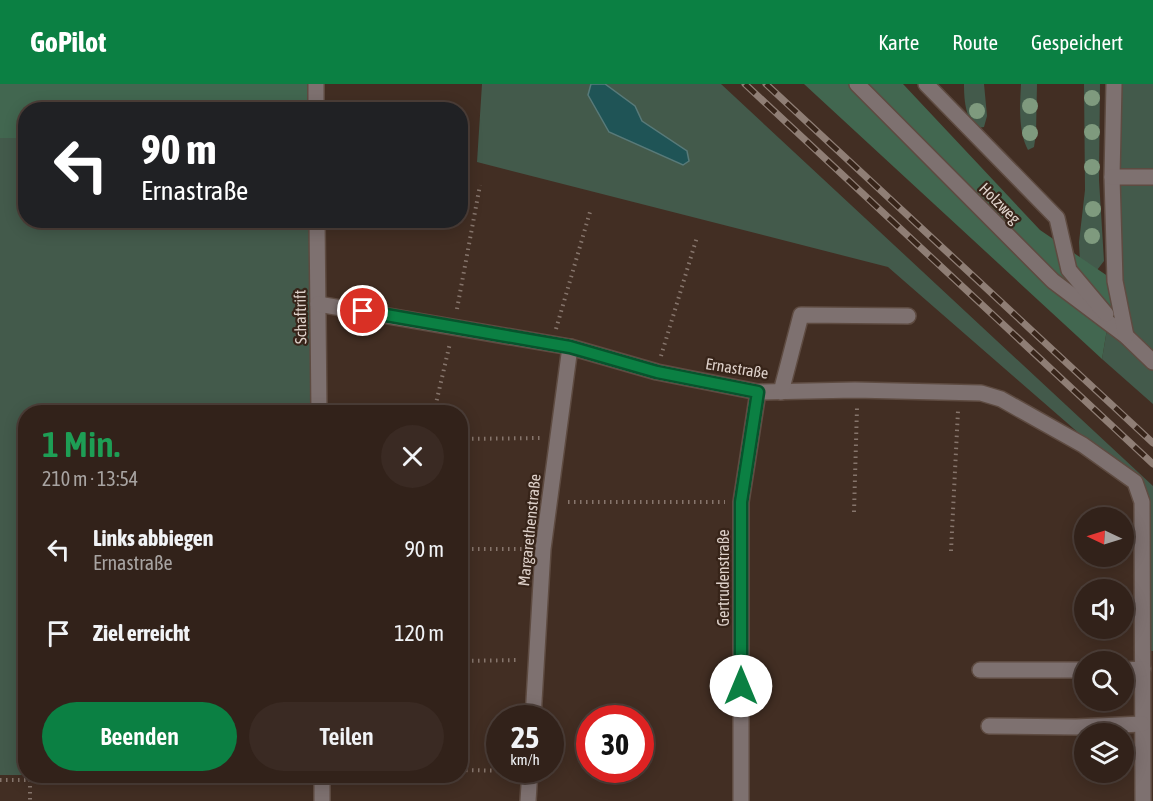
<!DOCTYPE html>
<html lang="de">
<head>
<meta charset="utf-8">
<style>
  :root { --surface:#32221a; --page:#3a2a23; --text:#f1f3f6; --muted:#a8a4a2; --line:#4d3f39; --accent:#0b8043 }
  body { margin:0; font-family:"Asap Condensed",sans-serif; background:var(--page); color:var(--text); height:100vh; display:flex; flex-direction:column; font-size:22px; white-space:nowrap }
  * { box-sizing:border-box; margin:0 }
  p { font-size:20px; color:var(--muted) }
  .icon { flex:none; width:33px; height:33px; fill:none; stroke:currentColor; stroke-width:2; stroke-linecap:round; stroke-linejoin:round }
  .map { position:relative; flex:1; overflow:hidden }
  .sheet { position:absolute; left:18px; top:321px; width:450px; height:378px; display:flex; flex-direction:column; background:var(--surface); border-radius:24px; box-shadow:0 3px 15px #0003,0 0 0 2px var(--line) }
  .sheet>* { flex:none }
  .hud { position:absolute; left:18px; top:18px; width:450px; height:126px; border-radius:24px; box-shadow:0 3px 15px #0003,0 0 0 2px var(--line); background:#202124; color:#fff; overflow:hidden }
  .needle { width:39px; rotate:274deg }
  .buttons { position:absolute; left:1074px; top:423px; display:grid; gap:12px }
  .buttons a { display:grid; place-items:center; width:60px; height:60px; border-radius:50%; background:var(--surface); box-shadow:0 3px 15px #0003,0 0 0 2px var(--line); font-size:30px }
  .speed { position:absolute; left:486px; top:621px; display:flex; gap:12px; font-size:30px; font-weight:700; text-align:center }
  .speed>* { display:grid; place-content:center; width:78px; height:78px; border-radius:50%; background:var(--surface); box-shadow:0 3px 15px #0003,0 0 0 2px var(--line); line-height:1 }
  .speed small { font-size:15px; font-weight:400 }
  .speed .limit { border:9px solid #d22; background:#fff; color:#111 }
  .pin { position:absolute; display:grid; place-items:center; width:51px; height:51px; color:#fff; margin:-26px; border:3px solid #fff; border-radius:50%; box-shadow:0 2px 6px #0007 }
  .me { position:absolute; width:66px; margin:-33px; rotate:0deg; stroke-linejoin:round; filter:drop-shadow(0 0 4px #0008) }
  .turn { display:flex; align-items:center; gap:21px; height:126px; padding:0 24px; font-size:27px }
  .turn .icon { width:78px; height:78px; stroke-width:2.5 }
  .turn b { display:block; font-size:42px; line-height:51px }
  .round { display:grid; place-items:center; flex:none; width:63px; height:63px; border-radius:32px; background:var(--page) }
  .overview { display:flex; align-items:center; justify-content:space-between; height:102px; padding:0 24px }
  h1 { font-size:36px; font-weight:600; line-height:45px; color:#1e9e55 }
  .button { display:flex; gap:12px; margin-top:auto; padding:12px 24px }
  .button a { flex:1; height:69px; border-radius:36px; background:var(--accent); color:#fff; font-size:24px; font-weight:600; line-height:69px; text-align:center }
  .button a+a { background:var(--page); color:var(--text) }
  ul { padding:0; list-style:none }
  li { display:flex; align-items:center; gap:18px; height:84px; padding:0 24px }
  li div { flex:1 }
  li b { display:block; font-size:22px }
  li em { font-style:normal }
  header { display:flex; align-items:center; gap:36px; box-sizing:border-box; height:84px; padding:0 30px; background:var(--accent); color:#fff }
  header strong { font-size:28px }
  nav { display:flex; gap:33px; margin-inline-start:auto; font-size:21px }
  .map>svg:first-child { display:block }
</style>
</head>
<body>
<header>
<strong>GoPilot</strong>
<nav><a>Karte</a><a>Route</a><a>Gespeichert</a></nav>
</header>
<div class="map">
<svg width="1153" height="717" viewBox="0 0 1153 717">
  <rect width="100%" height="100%" fill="#422e23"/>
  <g fill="#435a4b">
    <polygon points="482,0 721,0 1153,402 1153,567 1142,567 1135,398 888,183 477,78"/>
    <path d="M964,0H984L987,32L984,43L977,44C965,34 964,15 964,0Z"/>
    <path d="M1021,0H1037L1036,50L1034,63L1028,66C1018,47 1020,21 1021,0Z"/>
    <polygon points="1084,0 1100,0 1099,96 1104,177 1094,190 1080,179 1079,158 1085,106"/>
    <polygon points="1114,0 1153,0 1153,320 1102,275 1115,197"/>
    <polygon points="0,54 25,54 26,136 317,137 319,328 26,328 25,691 0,691"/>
    <polygon points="48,692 322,692 322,697"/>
  </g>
  <g fill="#426750">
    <polygon points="0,0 316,0 316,25 26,26 25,54 0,54"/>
    <polygon points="804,0 903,0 1040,146 1115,197 1102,275"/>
  </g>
  <polygon fill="#1f5456" stroke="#587a79" stroke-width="1.5" points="591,0 605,0 635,22 642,37 687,67 689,77 683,81 609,48 588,11"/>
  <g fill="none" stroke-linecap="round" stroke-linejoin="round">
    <g stroke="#5e4b41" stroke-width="18">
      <g id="minor">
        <polyline points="316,0 316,26"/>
        <polyline points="857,0 1053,197 1126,252 1153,278"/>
        <polyline points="926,0 1057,134 1069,186 1106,230"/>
        <polyline points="1114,0 1112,93 1115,197 1126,252"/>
        <polyline points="1112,93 1153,93"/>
        <polyline points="317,136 319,328"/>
        <polyline points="318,220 570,263 657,288 758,308 855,306 981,309 1001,315 1083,361 1135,398 1142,418 1143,717"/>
        <polyline points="781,308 801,231 908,232"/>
        <polyline points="980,586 1084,586"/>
        <polyline points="1124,586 1143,585"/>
        <polyline points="533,634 543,465 570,263"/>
        <polyline points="989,642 1076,643 1142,640"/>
        <polyline points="322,692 322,717"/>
        <polyline points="528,717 530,686"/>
        <polyline points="741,717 741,418 758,308"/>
      </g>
    </g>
    <g stroke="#86756c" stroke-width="4" stroke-dasharray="1.5 4.5" stroke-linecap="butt">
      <polyline points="457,225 480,101"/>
      <polyline points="556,245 590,128"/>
      <polyline points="661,272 697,153"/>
      <polyline points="434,328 450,259"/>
      <polyline points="460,355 542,354"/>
      <polyline points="568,418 725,418"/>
      <polyline points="854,428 857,324"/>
      <polyline points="460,465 526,465"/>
      <polyline points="951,467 958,327"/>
      <polyline points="460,577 520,576"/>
      <polyline points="460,686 514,687"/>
      <polyline points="0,696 30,696 30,717"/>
    </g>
    <use href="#minor" stroke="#7e7170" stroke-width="15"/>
    <g stroke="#8f7e75" stroke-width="7">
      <g id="rail">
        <polyline points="745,0 1153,380"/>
        <polyline points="766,0 1153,359"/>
      </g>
    </g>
    <use href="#rail" stroke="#372419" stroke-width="4.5" stroke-dasharray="14" stroke-linecap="butt"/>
  </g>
  <g fill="#7f9a7e">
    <circle cx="1092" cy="14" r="8"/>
    <circle cx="1030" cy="22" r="8"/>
    <circle cx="977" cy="27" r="8"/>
    <circle cx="1092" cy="48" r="8"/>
    <circle cx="1030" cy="49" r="8"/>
    <circle cx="1092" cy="83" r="8"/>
    <circle cx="1093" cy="125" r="8"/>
    <circle cx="1092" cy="152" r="8"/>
  </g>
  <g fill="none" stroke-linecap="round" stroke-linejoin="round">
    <g stroke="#07532c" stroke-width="15">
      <polyline id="route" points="363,227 570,263 657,288 758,308 741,418 741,602"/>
    </g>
    <use href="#route" stroke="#0b8043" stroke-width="10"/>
  </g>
  <g text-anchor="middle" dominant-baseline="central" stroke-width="4.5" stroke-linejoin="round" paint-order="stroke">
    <g font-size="16" fill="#ded1ca" stroke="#372419">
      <text transform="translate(1000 119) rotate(45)">Holzweg</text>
      <text transform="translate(300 233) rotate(-91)">Schaftrift</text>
      <text transform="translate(737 284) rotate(9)">Ernastraße</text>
      <text transform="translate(529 446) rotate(-84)">Margarethenstraße</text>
      <text transform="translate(723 494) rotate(-90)">Gertrudenstraße</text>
    </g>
  </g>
</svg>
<div class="buttons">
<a><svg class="needle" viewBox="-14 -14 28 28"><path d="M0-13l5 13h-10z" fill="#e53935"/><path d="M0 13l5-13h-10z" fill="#a8a4a2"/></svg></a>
<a><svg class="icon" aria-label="sound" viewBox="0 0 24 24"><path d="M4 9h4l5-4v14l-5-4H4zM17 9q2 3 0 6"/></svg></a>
<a><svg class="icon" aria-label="search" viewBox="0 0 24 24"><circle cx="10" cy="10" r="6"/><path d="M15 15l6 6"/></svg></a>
<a><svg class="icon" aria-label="layers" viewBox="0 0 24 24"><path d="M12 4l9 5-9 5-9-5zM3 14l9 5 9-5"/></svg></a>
</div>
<div class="speed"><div>25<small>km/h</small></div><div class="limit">30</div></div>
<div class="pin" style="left:363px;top:227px;background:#d93025"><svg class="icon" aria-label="arrive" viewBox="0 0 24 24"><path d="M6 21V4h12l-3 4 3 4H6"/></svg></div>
<svg class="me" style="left:741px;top:602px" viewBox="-20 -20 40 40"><circle r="19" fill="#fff"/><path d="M0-13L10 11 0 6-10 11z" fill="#0b8043"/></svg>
<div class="hud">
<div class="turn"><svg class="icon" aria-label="left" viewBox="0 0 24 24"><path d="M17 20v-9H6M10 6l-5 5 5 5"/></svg><div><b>90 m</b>Ernastraße</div></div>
</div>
<section class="sheet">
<div class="overview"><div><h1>1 Min.</h1><p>210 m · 13:54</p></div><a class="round"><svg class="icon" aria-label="close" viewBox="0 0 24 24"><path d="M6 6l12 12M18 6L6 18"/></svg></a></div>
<ul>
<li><svg class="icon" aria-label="left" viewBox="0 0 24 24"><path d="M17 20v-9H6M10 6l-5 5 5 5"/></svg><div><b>Links abbiegen</b><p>Ernastraße</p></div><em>90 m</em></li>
<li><svg class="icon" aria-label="arrive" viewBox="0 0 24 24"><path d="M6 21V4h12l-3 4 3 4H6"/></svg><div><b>Ziel erreicht</b></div><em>120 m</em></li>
</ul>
<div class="button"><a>Beenden</a><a>Teilen</a></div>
</section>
</div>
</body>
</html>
